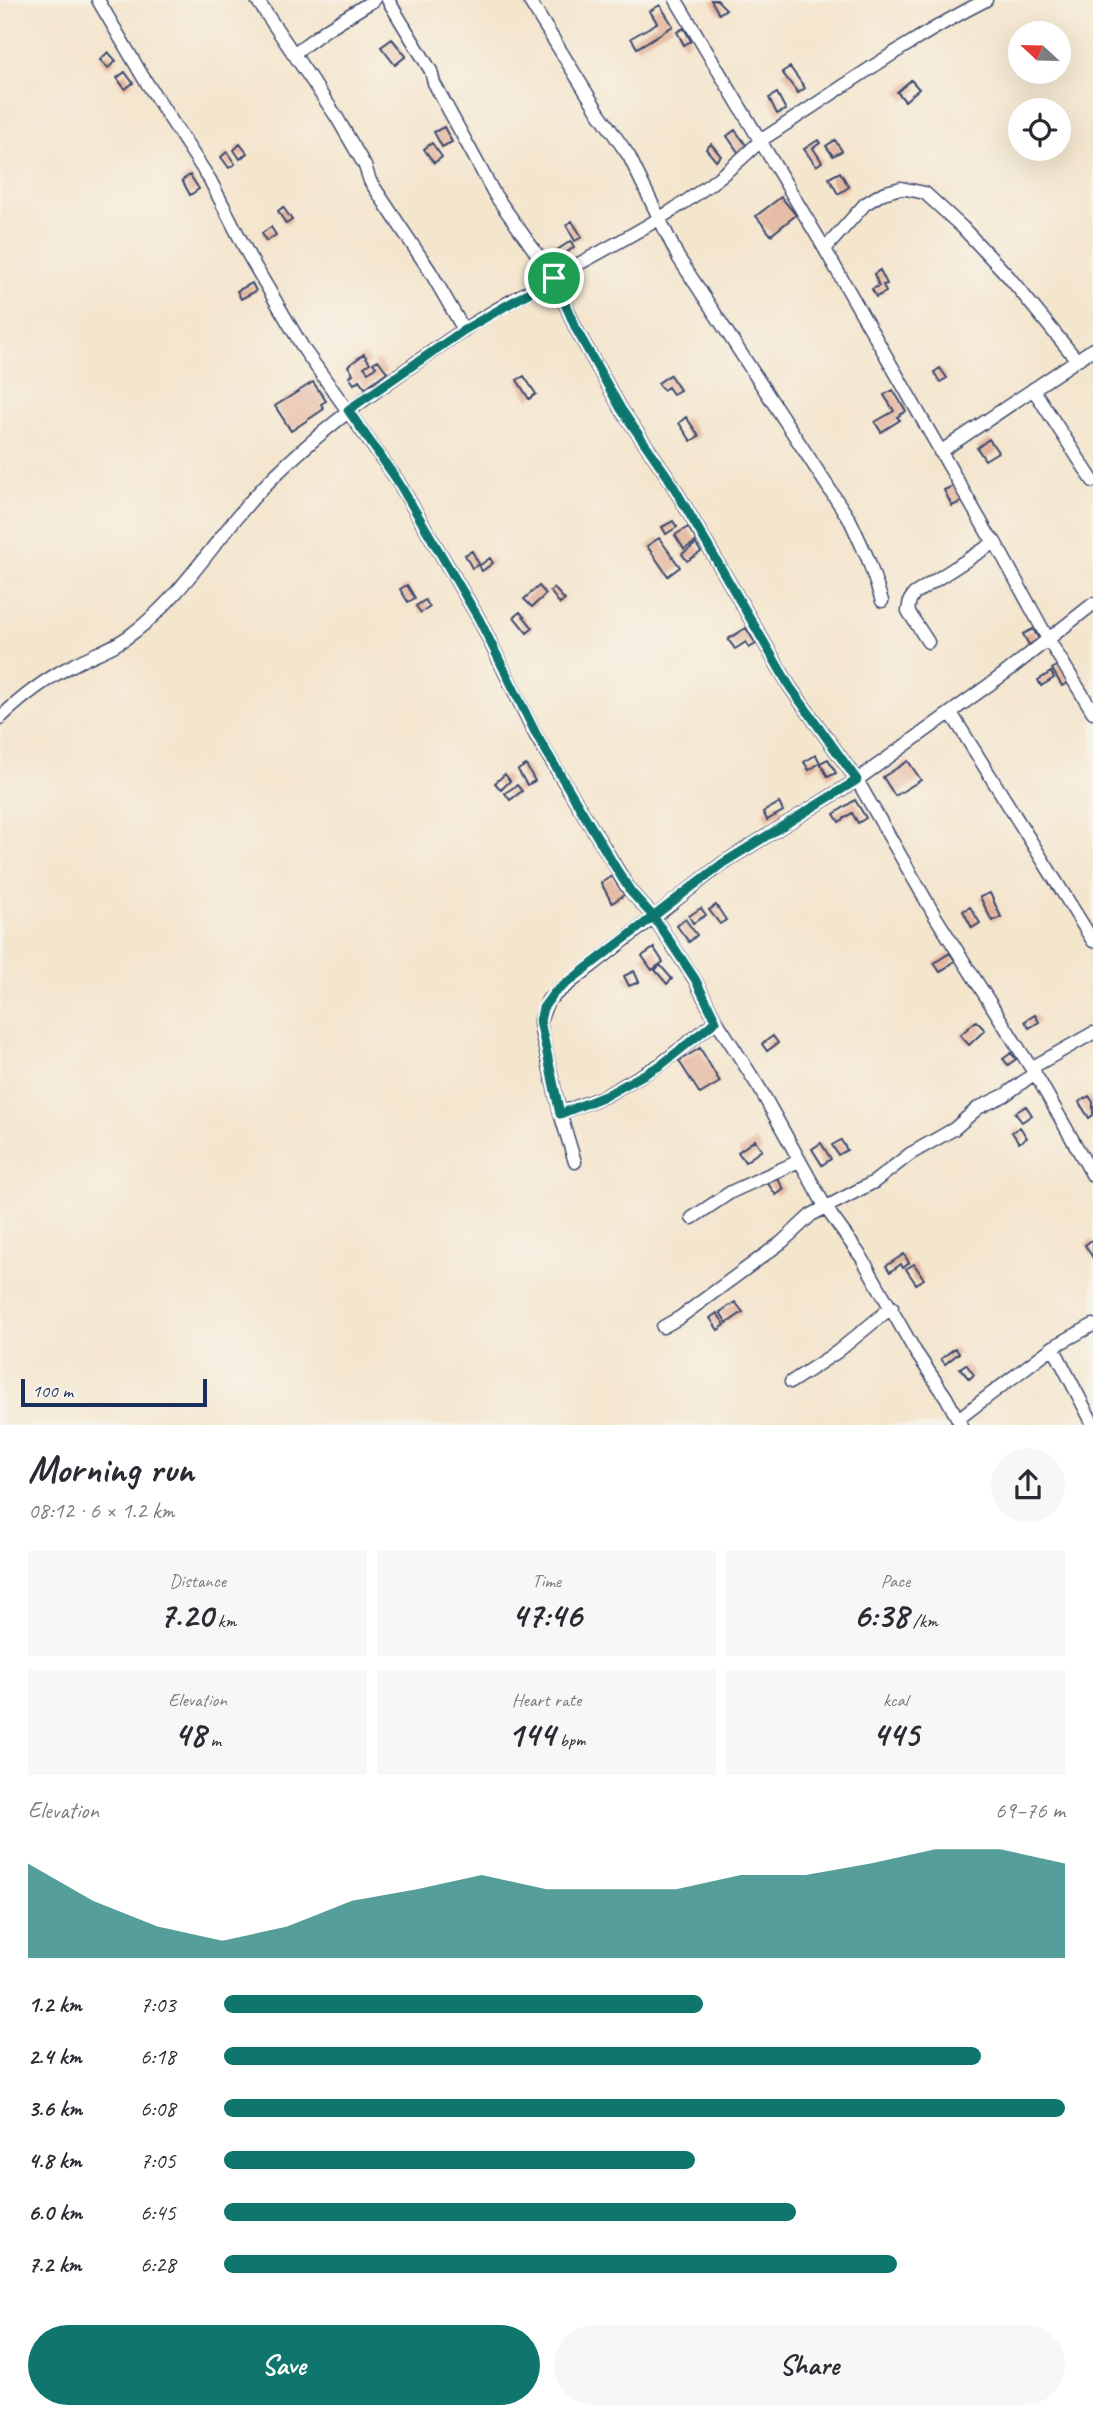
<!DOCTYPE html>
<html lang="en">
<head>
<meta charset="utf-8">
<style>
	:root { --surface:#fff; --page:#f7f7f7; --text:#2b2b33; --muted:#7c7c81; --accent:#0f766e }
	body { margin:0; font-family:Caveat,sans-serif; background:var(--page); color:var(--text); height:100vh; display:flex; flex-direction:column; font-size:26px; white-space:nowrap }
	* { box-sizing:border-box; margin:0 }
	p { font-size:23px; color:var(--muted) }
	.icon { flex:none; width:38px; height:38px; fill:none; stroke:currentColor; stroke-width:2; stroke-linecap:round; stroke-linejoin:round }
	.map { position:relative; height:1425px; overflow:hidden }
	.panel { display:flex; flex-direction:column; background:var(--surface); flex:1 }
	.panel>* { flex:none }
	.needle { width:46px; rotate:292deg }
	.buttons { position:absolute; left:1008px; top:21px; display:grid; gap:14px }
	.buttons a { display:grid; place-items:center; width:63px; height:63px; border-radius:50%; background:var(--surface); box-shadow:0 7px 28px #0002; font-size:35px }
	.scale { position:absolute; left:21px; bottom:18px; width:186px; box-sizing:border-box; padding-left:7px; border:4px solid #1b2f5e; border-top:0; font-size:19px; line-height:24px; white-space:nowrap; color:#1b2f5e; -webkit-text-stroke:5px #f7f3e8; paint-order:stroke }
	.pin { position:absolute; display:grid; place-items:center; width:60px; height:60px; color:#fff; margin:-30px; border:4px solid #fff; border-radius:50%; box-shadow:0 2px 7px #0007 }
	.round { display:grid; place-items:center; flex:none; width:74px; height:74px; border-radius:37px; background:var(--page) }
	.overview { display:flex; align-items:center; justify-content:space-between; height:119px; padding:0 28px }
	h1 { font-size:38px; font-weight:600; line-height:52px }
	.stats { display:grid; grid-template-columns:repeat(3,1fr); gap:10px; height:119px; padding:7px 28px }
	.stats div { display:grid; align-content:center; border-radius:0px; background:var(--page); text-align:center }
	.stats b { font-size:35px; font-weight:600 }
	.stats small { font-size:19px; font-weight:400 }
	.stats p { font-size:19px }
	.chart { height:196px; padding:14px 28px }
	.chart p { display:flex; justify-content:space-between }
	.chart svg { width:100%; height:126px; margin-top:7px; fill:var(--accent); opacity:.7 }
	.primary-button { display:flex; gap:14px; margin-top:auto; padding:14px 28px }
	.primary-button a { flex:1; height:80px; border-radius:42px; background:var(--accent); color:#fff; font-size:28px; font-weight:600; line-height:80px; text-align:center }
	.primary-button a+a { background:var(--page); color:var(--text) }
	ul { padding:0 28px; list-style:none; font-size:23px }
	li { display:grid; grid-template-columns:112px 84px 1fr; align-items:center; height:52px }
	li i { height:18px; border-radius:9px; background:var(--accent) }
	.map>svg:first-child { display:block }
	.building { fill:#e4b59d }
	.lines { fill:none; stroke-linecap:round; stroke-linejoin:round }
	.street-casing { stroke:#3c4a6f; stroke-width:15 }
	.street { stroke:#fff; stroke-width:12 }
	.route-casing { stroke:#fff; stroke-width:14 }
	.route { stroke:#0f766e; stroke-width:9 }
</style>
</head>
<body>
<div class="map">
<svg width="1093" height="1425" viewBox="0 0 1093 1425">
	<rect width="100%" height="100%" fill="#f7f3e8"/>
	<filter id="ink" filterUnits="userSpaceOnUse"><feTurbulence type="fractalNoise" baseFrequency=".0143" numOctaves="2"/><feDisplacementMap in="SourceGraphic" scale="14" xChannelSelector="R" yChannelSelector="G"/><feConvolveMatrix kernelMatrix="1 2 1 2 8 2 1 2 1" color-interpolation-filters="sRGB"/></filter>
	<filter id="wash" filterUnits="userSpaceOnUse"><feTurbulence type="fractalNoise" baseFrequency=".00686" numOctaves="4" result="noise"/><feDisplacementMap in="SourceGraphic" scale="28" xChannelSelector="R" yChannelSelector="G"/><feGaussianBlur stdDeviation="1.57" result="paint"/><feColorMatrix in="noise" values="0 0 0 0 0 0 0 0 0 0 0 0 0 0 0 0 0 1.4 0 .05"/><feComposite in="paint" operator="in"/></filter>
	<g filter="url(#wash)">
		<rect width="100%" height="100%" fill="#f4e5cd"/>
		<g id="blocks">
			<path class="building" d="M711,0H717L726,9L719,14Z
				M660,5L673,26L637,48L631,38L657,23L650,11Z
				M684,28L691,41L684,45L677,32Z
				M392,39L406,56L395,65L381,47Z
				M108,52L116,61L108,68L100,60Z
				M790,67L805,88L798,93L782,72Z
				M125,72L133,83L125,89L117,78Z
				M911,80L919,89L905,101L897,92Z
				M777,93L786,110L777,114L769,98Z
				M444,127L452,142L442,147L434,132Z
				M735,130L749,149L740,155L727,136Z
				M818,140L820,143L813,148L822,162L816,166L804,149Z
				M835,140L842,151L833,156L826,146Z
				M432,143L442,157L434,163L424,149Z
				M240,144L247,153L240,159L234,150Z
				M711,144L721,156L716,161L706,149Z
				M227,152L235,164L229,168L221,157Z
				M840,172L849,187L838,194L829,178Z
				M190,175L199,189L190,195L182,180Z
				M781,197L796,215L771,235L756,216Z
				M283,207L292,220L286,224L278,211Z
				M572,221L582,237L575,241L566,225Z
				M271,227L276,235L266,241L262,233Z
				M571,241L574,247L561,257L557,250Z
				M880,270L887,284L883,285L886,292L876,297L872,289L879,286L874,274Z
				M252,283L256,291L241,299L237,291Z
				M364,354L370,363L364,367L368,372L376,367L373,363L378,360L387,372L365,388L359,380L354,384L349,377L353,374L348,366Z
				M940,368L947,378L940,382L934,372Z
				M670,375L680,390L673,394L668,387L663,390L658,383Z
				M524,376L536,394L529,399L517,380Z
				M313,382L326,401L321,404L324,409L291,431L275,406Z
				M893,390L906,411L897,417L900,420L881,432L875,422L894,411L884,395Z
				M686,417L699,436L691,441L679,423Z
				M989,439L998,452L985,460L977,448Z
				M955,485L963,501L952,506L944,490Z
				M673,521L677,527L666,534L662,527Z
				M688,527L697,541L684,549L675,535Z
				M659,538L680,567L668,576L647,546Z
				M696,544L701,552L687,561L682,554Z
				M472,551L479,564L472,568L465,555Z
				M490,558L493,563L482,571L479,566Z
				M407,585L415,598L408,602L400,589Z
				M539,586L546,594L532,607L524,599Z
				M554,588L565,600L560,604L550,591Z
				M425,600L430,607L421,613L416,606Z
				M520,612L533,628L527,633L514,617Z
				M746,628L756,644L749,648L746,642L735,649L728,639Z
				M1033,629L1039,639L1029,645L1023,634Z
				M1060,664L1070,682L1062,686L1052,669Z
				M1051,672L1054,678L1041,686L1038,680Z
				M816,755L820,763L809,770L804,762Z
				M828,759L836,773L828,777L820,763Z
				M908,761L921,780L895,796L883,777Z
				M526,765L535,781L527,785L518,770Z
				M505,774L510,781L501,790L495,783Z
				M517,785L522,791L510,800L505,793Z
				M855,800L866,818L858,823L852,813L839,822L834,814Z
				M779,803L783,811L767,820L763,812Z
				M612,876L624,895L612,903L601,883Z
				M990,893L1001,917L992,921L980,897Z
				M716,905L726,920L720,924L709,910Z
				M970,907L980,923L972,928L963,911Z
				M701,908L706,915L693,923L689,916Z
				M685,919L697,935L689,942L677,926Z
				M654,948L663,962L652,970L642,956Z
				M950,953L955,961L940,972L934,963Z
				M660,965L672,979L667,984L655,970Z
				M634,971L639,982L629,986L624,976Z
				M1035,1015L1039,1022L1029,1028L1025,1021Z
				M976,1021L985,1030L969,1045L960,1035Z
				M773,1036L778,1043L767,1051L762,1044Z
				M700,1048L720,1082L700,1094L679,1061Z
				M1011,1053L1016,1059L1008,1065L1003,1059Z
				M1089,1096L1093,1102V1115L1089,1118L1079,1102Z
				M1026,1106L1032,1115L1022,1122L1015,1113Z
				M1020,1127L1027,1138L1019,1143L1012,1132Z
				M755,1140L762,1150L745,1162L738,1152Z
				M841,1140L847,1150L838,1155L832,1145Z
				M821,1143L831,1159L822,1165L812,1149Z
				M776,1177L784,1189L776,1195L767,1182Z
				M1093,1239V1258L1085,1245Z
				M904,1254L909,1263L903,1268L901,1264L890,1272L886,1266Z
				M914,1264L924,1279L916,1284L906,1269Z
				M735,1302L743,1312L727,1323L720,1312Z
				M717,1313L725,1325L718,1330L710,1318Z
				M955,1348L959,1353L945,1364L941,1359Z
				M966,1364L974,1375L969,1379L960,1368Z"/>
		</g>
	</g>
	<g filter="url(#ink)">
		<use href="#blocks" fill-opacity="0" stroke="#3c4a6f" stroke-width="2"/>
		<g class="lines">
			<g class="street-casing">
				<path id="street" d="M98,0L143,77L210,180L249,256L305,351L397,480L479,619L535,734L631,892L653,916L695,980L714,1017L760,1089L826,1208L862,1258L915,1351L946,1397L961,1425
					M257,0L336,116L365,166L370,181L430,271L464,330
					M388,0L431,71L434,83L495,195L554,278L576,329L621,409L668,477L790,687L857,780L935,916L1040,1082L1093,1176
					M529,0L599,113L629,156L678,257L851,522L868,559L882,601
					M676,0L819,239L988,534L995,542L1048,639L1093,712
					M293,54L327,29L374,0
					M825,249L865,204L883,193L901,188L925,193L962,227L1009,277L1076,359
					M1033,389L1093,481
					M940,452L1093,349
					M928,642L908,611L910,600L914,594L995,542
					M951,713L1093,941
					M0,718C21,698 47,678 73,665C93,654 115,648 133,633C182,596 215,540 256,495C316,430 389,381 462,331C560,266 676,226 760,141C835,93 907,40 986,0
					M1031,1068L1093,1033
					M560,1113L605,1096L661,1064L716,1021
					M575,1162L560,1113L542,1035L540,1021L548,1000L723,863L857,780L1004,674L1093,604
					M692,1218L731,1192L799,1161
					M663,1327L679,1318L782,1242L811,1215L874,1182L910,1154L954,1129L978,1108L1005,1095L1035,1073
					M1053,1347L1093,1424
					M791,1382L837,1352L892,1307
					M958,1419L1053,1347L1093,1325"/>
			</g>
			<use href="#street" class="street"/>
		</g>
	</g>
	<g class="lines" filter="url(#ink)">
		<g class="route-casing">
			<path id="route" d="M554,278L464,330L348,410L397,480L479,619L536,734L617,870L631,892L653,916L695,979L716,1021L661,1065L605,1096L560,1114L540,1021L543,1008L554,993L723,863L857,780L790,687L668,477L621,409L576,329L554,278"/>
		</g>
		<use href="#route" class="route"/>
	</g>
</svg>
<div class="buttons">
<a><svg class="needle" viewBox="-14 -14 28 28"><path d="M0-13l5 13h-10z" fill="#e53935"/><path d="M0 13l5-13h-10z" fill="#7c7c81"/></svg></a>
<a><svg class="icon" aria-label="locate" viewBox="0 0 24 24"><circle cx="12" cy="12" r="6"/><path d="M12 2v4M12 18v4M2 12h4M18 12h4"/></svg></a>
</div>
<div class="scale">100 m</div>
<div class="pin" style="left:554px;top:278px;background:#1e9e55"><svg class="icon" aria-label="arrive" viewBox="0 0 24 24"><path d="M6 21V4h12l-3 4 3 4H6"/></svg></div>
</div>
<section class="panel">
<div class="overview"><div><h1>Morning run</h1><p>08:12 · 6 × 1.2 km</p></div><a class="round"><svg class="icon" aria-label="share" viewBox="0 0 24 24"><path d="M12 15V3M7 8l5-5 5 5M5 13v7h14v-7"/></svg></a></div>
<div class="stats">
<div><p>Distance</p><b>7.20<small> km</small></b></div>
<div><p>Time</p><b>47:46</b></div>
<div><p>Pace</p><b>6:38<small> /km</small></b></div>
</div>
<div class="stats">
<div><p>Elevation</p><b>48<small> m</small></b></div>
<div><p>Heart rate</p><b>144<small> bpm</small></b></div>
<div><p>kcal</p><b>445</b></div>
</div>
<div class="chart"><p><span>Elevation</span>69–76 m</p>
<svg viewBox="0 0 160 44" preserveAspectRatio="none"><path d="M0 44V11L10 24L20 33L30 38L40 33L50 24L60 20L70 15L80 20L90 20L100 20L110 15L120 15L130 11L140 6L150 6L160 11V44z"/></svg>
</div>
<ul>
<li><b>1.2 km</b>7:03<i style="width:57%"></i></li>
<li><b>2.4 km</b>6:18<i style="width:90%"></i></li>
<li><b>3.6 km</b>6:08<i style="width:100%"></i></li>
<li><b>4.8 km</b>7:05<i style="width:56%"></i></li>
<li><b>6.0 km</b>6:45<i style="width:68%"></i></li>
<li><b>7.2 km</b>6:28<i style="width:80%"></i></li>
</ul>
<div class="primary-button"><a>Save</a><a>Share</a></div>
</section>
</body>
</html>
